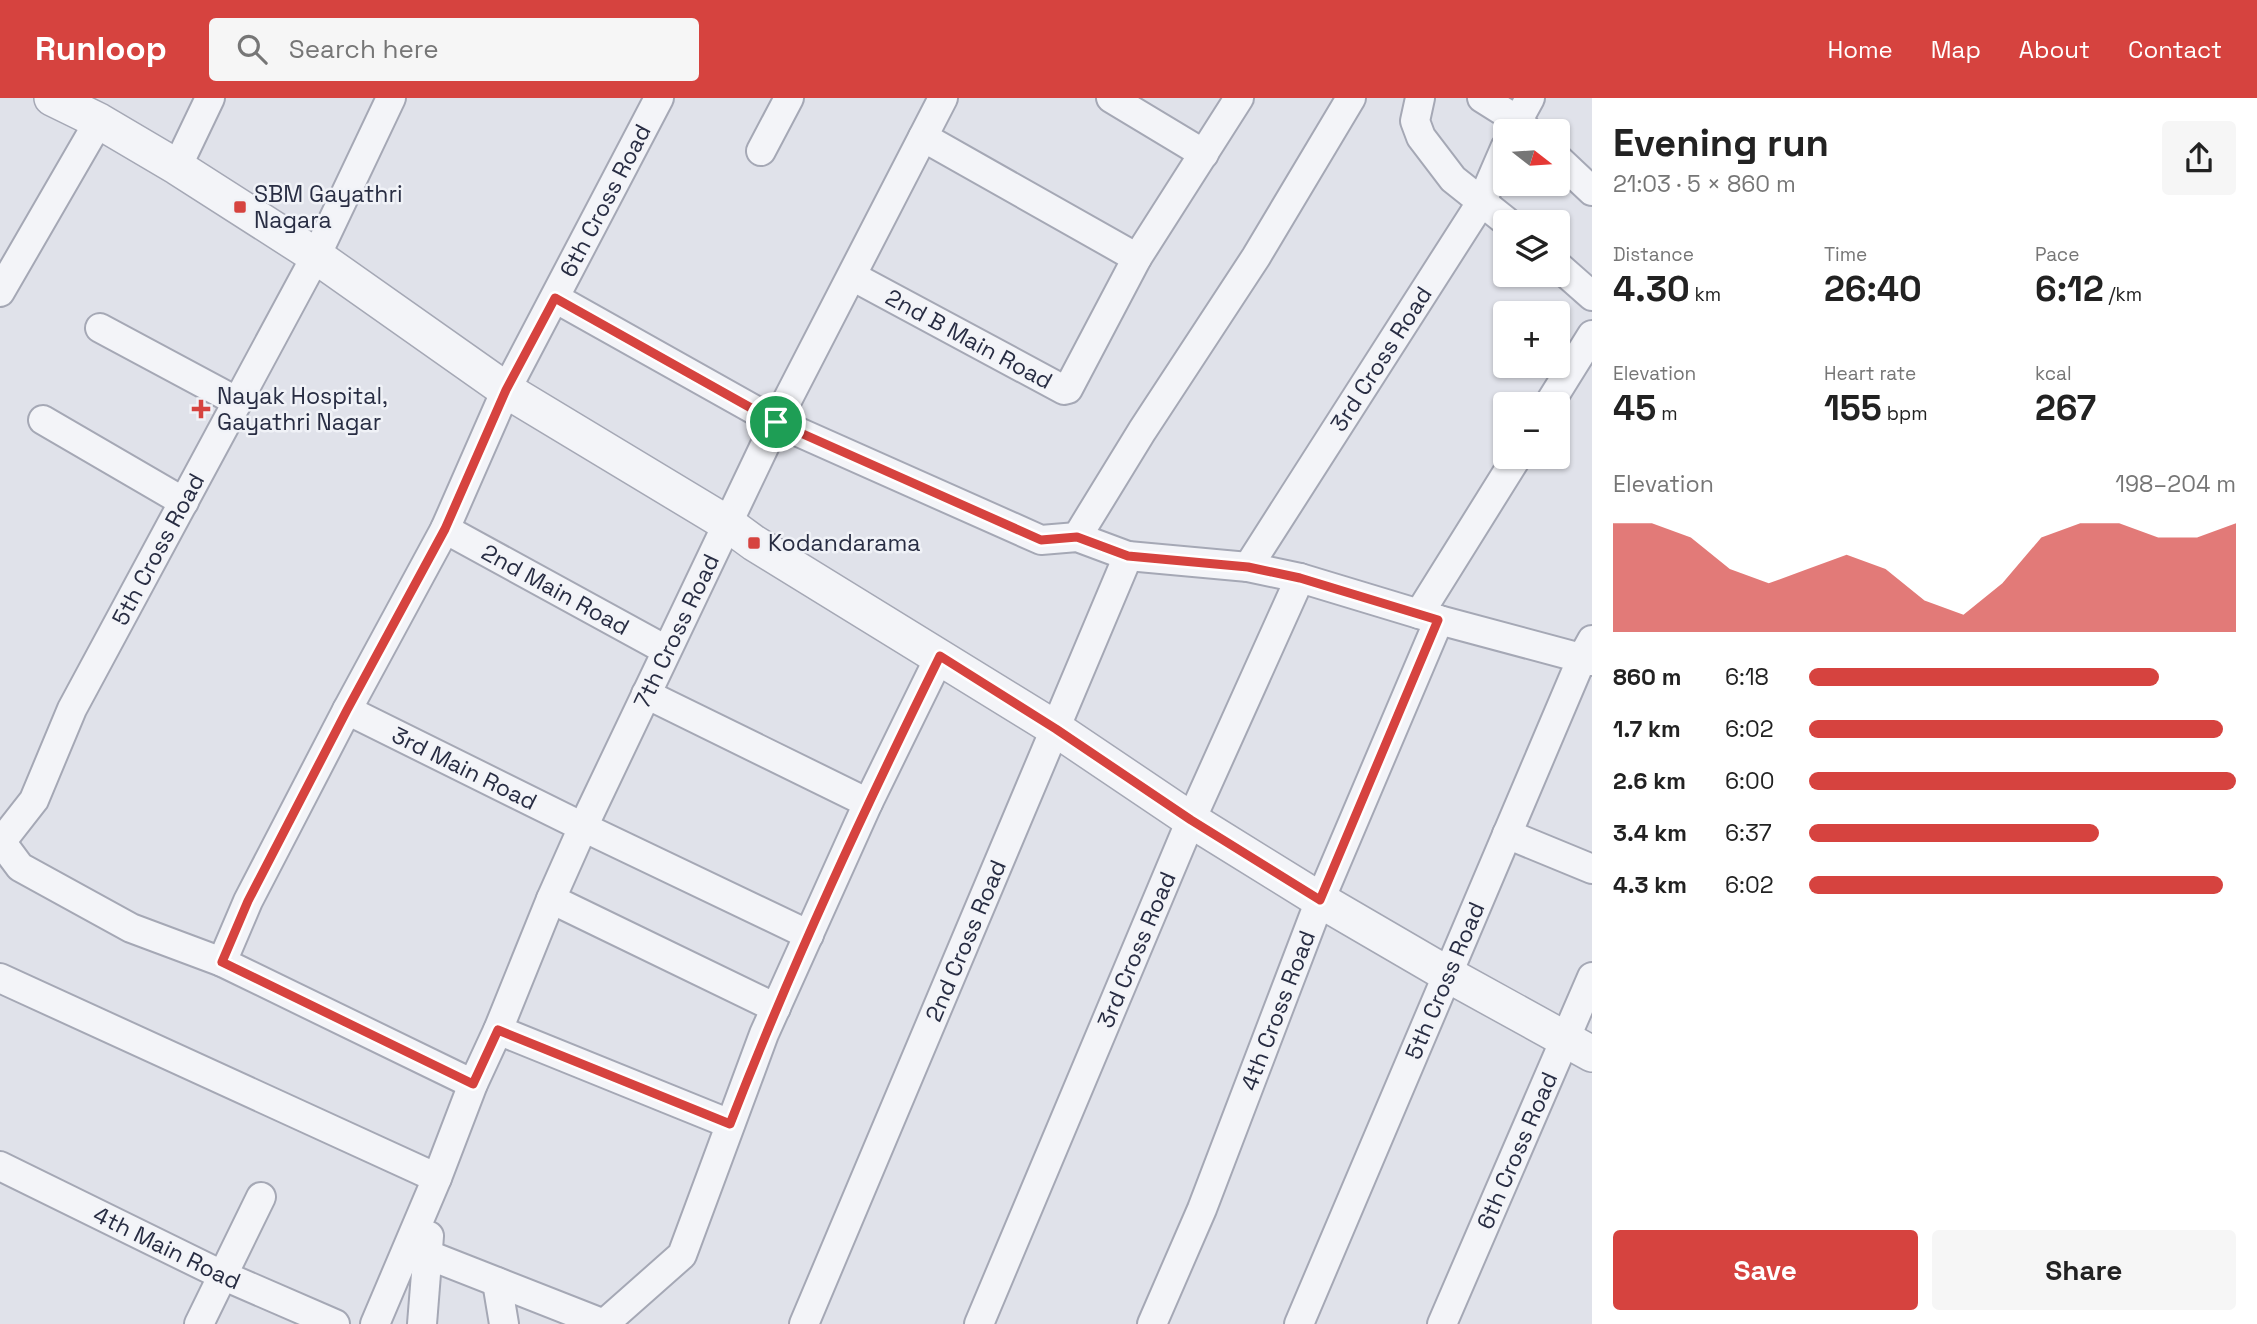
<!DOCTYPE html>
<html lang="en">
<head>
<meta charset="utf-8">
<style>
	:root { --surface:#fff; --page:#f6f6f6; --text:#222; --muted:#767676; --accent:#d6433f }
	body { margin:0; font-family:"Space Grotesk",sans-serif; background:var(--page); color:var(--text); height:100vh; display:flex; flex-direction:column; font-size:26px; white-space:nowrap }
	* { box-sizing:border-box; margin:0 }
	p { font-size:23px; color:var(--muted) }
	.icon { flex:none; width:38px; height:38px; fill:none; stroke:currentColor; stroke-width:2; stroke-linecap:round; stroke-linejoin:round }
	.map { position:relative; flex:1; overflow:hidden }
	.panel { display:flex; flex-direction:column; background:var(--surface); width:665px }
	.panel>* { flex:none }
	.needle { width:46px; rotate:107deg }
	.controls { position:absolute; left:1493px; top:21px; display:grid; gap:14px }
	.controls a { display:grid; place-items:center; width:77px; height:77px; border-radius:7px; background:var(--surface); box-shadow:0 2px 5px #0004; font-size:35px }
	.pin { position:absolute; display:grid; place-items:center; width:60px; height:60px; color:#fff; margin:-30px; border:4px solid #fff; border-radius:50%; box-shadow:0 2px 7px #0007 }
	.round { display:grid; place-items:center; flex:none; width:74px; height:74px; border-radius:7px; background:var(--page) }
	.headline { display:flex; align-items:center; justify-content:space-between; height:119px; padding:0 21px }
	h1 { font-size:38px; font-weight:700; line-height:52px }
	.stats { display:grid; grid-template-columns:repeat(3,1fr); gap:10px; height:119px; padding:7px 21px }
	.stats div { display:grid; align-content:center }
	.stats b { font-size:35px; font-weight:700 }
	.stats small { font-size:19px; font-weight:400 }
	.stats p { font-size:19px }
	.chart { height:196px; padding:14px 21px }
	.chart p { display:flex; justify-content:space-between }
	.chart svg { width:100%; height:126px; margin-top:7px; fill:var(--accent); opacity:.7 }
	.cta { display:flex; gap:14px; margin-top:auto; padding:14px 21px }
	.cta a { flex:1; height:80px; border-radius:7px; background:var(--accent); color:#fff; font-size:28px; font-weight:700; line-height:80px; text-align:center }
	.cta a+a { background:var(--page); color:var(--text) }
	ul { padding:0 21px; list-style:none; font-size:23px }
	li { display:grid; grid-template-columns:112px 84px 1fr; align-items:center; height:52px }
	li i { height:18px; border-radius:9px; background:var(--accent) }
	header { display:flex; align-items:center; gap:42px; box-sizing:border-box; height:98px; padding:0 35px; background:var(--accent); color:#fff }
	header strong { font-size:33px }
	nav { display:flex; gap:38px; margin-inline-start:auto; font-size:24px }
	.search { width:490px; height:63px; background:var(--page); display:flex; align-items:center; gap:18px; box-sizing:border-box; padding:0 24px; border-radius:7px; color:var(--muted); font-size:26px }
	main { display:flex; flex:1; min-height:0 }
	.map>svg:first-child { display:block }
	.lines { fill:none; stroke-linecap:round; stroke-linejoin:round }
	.minor-casing { stroke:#a5a8b5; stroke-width:32 }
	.tertiary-casing { stroke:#a5a8b5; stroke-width:38 }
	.minor { stroke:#f3f4f8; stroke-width:28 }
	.tertiary { stroke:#f3f4f8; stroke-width:35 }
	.route-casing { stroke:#fff; stroke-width:14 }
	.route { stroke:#d6433f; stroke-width:9 }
	.poi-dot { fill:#d6433f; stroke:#f0f2f7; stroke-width:2.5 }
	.labels { text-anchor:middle; stroke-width:5; stroke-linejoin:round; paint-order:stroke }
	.poi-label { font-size:23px; fill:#282d43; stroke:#f0f2f7; text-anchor:start }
	.street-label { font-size:23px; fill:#282d43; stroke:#f0f2f7 }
</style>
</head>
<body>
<header>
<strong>Runloop</strong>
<div class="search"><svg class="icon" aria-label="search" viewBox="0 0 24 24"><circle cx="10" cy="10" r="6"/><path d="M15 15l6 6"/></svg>Search here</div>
<nav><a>Home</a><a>Map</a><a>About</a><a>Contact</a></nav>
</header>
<main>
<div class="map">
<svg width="1592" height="1226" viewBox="0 0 1592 1226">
	<rect width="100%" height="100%" fill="#e0e2ea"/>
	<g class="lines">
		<g class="minor-casing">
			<g id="minor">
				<path d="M1111,0L1204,56"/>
				<path d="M1420,0L1415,23L1421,39L1453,81L1507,124"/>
				<path d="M1482,0L1517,22L1528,33"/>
				<path d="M1512,33L1530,0"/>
				<path d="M923,39L1137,160L1239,0"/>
				<path d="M761,53L789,0"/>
				<path d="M1558,61L1592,93"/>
				<path d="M177,69L210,0"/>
				<path d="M1558,168L1592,198"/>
				<path id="s1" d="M852,178L1064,292L1068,291L1137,160"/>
				<path d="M0,194L99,23"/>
				<path d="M555,200L776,324L1041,442L1077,439L1128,458L1248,469L1300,480L1439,522L1592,563"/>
				<path d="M100,230L238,304"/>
				<path d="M1549,306L1592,237"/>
				<path d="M43,322L184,404"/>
				<path id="s2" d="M445,431L666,552"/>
				<path d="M1077,439L1142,333L1256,159L1351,0"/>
				<path id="s3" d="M1248,469L1482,103L1505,50"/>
				<path d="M1419,516L1517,359"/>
				<path d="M646,596L868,705"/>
				<path id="s4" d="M347,612L583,729L809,837"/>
				<path d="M1507,736L1592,771"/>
				<path d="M0,742L20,769L131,830L222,864"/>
				<path id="s5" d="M2,743L34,702L72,611L316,158L391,0"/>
				<path d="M551,801L776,910"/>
				<path d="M0,880L437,1080"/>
				<path d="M498,932L730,1026"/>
				<path id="s6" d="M473,986L222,864L248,803L347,612L445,431L506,292L659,0"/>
				<path id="s7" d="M0,1068L222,1177L335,1226"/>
				<path d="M426,1156L604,1226"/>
				<path d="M497,1184L504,1226"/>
				<path d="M199,1226L261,1099"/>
				<path id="s8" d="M375,1226L437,1080L473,986L498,932L551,801L583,729L776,324L943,0"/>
				<path d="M422,1226L429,1138"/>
				<path d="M604,1226L682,1157L764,936L868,705L940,558"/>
				<path id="s9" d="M804,1226L1128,458"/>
				<path id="s10" d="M979,1226L1191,722L1300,480"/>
				<path id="s11" d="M1152,1226L1202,1111L1320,802L1439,522"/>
				<path id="s12" d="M1299,1226L1582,560L1592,542"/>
				<path id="s13" d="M1442,1226L1592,879"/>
			</g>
		</g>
		<g class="tertiary-casing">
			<path id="tertiary" d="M52,0L99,23L177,69L316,158L506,292L728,426L754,445L1056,631L1191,722L1320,802L1447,876L1592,956"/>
		</g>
		<use href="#minor" class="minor"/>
		<use href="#tertiary" class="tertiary"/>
	</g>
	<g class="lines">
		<g class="route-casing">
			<path id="route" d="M555,200L776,324L1041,442L1077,439L1128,458L1248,469L1300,480L1438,522L1320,802L1191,722L1056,631L940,558C864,712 792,866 730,1026L498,932L473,986L222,864L248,803L347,612L445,431L506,292Z"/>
		</g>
		<use href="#route" class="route"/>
	</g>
	<g class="poi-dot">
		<rect x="233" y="102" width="14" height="14" rx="3.5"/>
		<path d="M197.5 300.5h7v7h7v7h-7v7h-7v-7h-7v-7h7z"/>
		<rect x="747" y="438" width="14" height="14" rx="3.5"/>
	</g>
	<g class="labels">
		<g class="poi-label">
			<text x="254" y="104">SBM Gayathri<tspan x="254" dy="26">Nagara</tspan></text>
			<text x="217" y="306">Nayak Hospital,<tspan x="217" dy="26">Gayathri Nagar</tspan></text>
			<text x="768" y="453">Kodandarama</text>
		</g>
		<g class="street-label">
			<text dy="8" stroke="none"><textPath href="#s6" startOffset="1132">6th Cross Road</textPath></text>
			<text dy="8" stroke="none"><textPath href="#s1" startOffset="133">2nd B Main Road</textPath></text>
			<text dy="8" stroke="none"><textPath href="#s3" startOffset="247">3rd Cross Road</textPath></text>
			<text dy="8" stroke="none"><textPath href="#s5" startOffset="332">5th Cross Road</textPath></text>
			<text dy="8" stroke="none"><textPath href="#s2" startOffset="126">2nd Main Road</textPath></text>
			<text dy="8" stroke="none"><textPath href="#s8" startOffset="756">7th Cross Road</textPath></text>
			<text dy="8" stroke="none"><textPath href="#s4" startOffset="131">3rd Main Road</textPath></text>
			<text dy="8" stroke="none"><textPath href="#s9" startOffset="416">2nd Cross Road</textPath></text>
			<text dy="8" stroke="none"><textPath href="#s10" startOffset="406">3rd Cross Road</textPath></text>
			<text dy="8" stroke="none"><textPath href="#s12" startOffset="373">5th Cross Road</textPath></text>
			<text dy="8" stroke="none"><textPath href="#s11" startOffset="338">4th Cross Road</textPath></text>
			<text dy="8" stroke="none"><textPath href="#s13" startOffset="189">6th Cross Road</textPath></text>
			<text dy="8" stroke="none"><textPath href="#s7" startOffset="186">4th Main Road</textPath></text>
		</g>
	</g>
</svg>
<div class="controls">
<a><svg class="needle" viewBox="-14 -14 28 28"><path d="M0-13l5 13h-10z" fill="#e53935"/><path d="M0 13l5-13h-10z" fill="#767676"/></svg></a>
<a><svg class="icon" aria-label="layers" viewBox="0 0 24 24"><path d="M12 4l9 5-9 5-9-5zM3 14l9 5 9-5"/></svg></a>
<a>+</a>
<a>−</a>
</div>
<div class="pin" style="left:776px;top:324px;background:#1e9e55"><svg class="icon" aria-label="arrive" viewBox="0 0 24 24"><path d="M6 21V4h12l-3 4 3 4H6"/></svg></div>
</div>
<section class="panel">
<div class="headline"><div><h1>Evening run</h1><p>21:03 · 5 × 860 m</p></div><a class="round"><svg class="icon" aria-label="share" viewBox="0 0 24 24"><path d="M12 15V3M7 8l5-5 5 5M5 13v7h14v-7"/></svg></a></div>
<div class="stats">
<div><p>Distance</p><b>4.30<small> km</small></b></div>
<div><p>Time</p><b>26:40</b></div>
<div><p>Pace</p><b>6:12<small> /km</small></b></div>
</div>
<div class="stats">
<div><p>Elevation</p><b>45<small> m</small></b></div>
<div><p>Heart rate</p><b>155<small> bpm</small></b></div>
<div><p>kcal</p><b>267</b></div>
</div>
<div class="chart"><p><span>Elevation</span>198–204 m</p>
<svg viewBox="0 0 160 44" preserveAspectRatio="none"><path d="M0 44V6L10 6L20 11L30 22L40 27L50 22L60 17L70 22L80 33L90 38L100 27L110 11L120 6L130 6L140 11L150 11L160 6V44z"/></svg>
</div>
<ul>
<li><b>860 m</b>6:18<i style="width:82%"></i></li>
<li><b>1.7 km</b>6:02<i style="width:97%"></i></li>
<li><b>2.6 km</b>6:00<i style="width:100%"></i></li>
<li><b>3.4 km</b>6:37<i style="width:68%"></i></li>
<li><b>4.3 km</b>6:02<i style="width:97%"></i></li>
</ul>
<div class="cta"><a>Save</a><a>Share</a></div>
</section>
</main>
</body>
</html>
